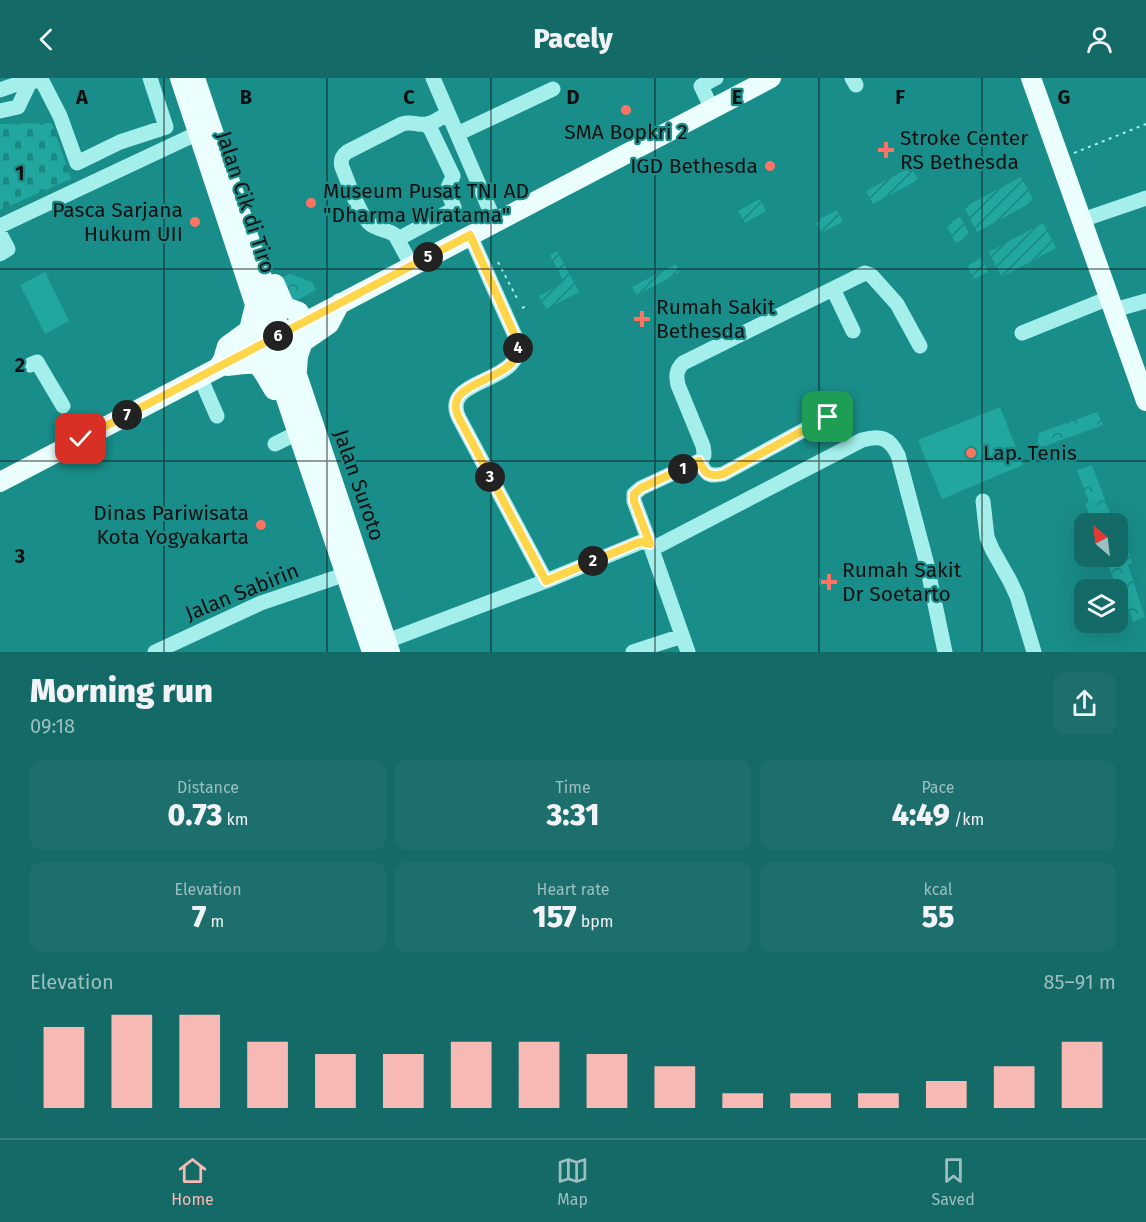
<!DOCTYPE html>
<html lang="en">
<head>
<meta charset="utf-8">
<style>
	:root { --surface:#136a67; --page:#1c6f6d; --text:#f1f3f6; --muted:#9dbfc0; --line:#327d7b; --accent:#f7b9b3 }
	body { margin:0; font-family:"Fira Sans",sans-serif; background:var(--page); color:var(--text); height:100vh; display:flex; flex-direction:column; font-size:22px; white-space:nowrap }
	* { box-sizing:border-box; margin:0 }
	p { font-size:20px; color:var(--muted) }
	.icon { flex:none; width:33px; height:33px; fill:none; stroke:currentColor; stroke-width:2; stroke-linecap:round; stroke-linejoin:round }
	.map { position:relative; height:574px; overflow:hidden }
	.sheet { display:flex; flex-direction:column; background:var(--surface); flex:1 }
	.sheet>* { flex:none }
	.needle { width:39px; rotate:332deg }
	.buttons { position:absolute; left:1074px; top:435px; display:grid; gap:12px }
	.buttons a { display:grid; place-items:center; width:54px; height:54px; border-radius:12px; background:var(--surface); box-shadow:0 6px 24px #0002; font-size:30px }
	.pin { position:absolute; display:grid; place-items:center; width:51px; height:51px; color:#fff; margin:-26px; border-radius:12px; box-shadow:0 3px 9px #0006 }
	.km { position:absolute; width:30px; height:30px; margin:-15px; border-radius:50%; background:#222; color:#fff; font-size:16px; line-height:30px; text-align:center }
	.round { display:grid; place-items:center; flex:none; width:63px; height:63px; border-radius:12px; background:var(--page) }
	.overview { display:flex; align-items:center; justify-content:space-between; height:102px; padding:0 30px }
	h1 { font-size:33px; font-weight:800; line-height:45px }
	.stats { display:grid; grid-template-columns:repeat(3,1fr); gap:9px; height:102px; padding:6px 30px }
	.stats div { display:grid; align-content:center; border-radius:12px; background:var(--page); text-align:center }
	.stats b { font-size:30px; font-weight:800 }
	.stats small { font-size:16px; font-weight:400 }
	.stats p { font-size:16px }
	.chart { height:168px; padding:12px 30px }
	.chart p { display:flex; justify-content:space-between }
	.chart svg { width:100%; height:108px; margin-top:6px; stroke:var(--accent); stroke-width:6 }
	header { display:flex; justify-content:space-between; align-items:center; height:78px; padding:0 30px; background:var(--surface); font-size:27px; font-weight:800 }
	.tabs { display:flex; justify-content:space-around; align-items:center; height:84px; border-top:2px solid var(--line); background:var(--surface); font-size:16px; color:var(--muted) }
	.tabs a { display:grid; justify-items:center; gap:3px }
	.tabs .current { color:var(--accent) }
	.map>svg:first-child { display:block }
	.grass { fill:#21a7a0 }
	.cemetery { fill:url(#cemetery-stones) }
	.park { fill:url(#park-crowns) }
	.garden { fill:url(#garden-furrows) }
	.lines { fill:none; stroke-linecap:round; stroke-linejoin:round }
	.path { stroke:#a4eeeb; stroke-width:2; stroke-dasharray:3 4.5; stroke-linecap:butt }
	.minor { stroke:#a4eeeb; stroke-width:15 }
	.major { stroke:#ecffff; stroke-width:20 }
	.route-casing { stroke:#fff; stroke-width:12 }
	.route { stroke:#ffd54a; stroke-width:8 }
	.grid { fill:none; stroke:#111; stroke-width:1.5; stroke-opacity:0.55 }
	.poi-dot { fill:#ff7362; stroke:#198d89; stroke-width:2 }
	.labels { text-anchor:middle; stroke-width:4.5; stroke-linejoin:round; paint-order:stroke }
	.poi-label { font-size:21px; fill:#111; stroke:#198d89; text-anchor:start }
	.street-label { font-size:21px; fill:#111; stroke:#198d89 }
	.grid-label { font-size:20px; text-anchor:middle; font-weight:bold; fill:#111; stroke:#198d89; stroke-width:4.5; stroke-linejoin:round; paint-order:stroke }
</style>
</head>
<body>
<header><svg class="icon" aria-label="back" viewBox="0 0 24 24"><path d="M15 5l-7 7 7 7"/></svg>Pacely<svg class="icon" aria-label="person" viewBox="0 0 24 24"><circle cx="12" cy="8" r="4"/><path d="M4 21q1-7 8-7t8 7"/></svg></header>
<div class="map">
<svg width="1146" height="574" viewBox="0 0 1146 574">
	<defs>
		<pattern id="cemetery-stones" width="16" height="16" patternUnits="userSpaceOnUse" patternTransform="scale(1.5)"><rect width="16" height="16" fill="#21a7a0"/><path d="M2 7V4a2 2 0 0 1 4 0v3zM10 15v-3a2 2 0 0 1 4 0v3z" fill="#1b8781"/></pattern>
		<pattern id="park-crowns" width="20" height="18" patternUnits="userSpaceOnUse" patternTransform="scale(1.5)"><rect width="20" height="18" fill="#21a7a0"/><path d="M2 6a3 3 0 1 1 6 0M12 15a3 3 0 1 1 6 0" fill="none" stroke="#1b8781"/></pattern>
		<pattern id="garden-furrows" width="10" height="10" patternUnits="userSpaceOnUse" patternTransform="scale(1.5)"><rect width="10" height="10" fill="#21a7a0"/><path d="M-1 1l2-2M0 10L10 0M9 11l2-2" fill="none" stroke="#1b8781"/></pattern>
	</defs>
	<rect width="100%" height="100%" fill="#198d89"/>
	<path class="grass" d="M45,194L69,243L45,256L20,207Z
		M1000,329L1023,387L942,421L918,362Z"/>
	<path class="cemetery" d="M52,45L71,101L0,132V46Z"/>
	<path class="park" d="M290,196L312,204L316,212L295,223L290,222L280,201Z
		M1097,334L1103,347L1037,371L1039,355Z
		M1092,387L1111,438H1115L1117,445H1093L1085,426L1089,424L1077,392Z
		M1129,475L1132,485L1128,487L1145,539L1133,544L1122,511H1117L1107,483Z"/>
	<path class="garden" d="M911,89L918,102L873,126L866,113Z
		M1021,99L1034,123L977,154L964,129Z
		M760,121L766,133L745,145L738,133Z
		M837,132L843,144L821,155L815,143Z
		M960,139L970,157L956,165L946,147Z
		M1043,145L1056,170L1002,199L989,174Z
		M557,173L579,214L546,231L539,218L564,204L550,177Z
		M981,180L988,194L974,201L967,188Z
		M676,186L680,194L637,217L632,209Z"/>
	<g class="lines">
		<path class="path" d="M1074,75L1146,46
			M498,184L519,224
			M522,230L527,228"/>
		<path class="minor" d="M433,0L495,144
			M852,0L856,7
			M41,1L60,38L77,85L120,64L166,49L150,0
			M0,12L20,5L35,3
			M712,31L701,8L716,0
			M0,33L18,29L30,4
			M457,56L553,11
			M1082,142L1146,120
			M0,148L198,55
			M0,156L8,171L0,176
			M470,157L516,260C531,308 438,297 459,340L546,503
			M398,161L452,132L454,129L447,112L453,98L431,52L426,46
			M412,188L395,157C387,151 376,152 369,145C358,134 348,104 342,89C340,82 342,78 347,74L402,46C409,44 412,45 418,46C430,48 439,41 448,35
			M833,211L853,253
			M1114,232L1146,223
			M1022,255L1109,220
			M30,287L37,284L63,328
			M200,299L217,338
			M275,366L289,359
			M699,383C706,396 708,399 723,396L828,339
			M983,423L987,459L992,471L1010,503L1017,518L1034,574
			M650,466L634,423V416L641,410L699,383C706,379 704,375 703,368L678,307C676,298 676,292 683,285L865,195L871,197L897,226L920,268
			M652,471L862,362C880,357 889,359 898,377L926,483L945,574
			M387,563L546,503L641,464L650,466L688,574
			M155,574L261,525L355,493
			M633,574L682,558"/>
		<path class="major" d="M180,0L289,329L372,574
			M195,0L275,238L297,297L390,574
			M1031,0L1146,323
			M275,206L285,229L299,234
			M219,288L223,282L227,268L249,252L255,227
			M228,288C264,283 256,284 274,312
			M297,292L298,278L303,264L329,246L340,225
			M0,404L771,0"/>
	</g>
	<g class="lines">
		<g class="route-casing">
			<path id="route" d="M81,361L470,157L516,260C531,307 437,297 459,340L546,503L637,465L641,464L650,466L634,423V416L641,410L699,383C705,396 708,399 723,396L828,339"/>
		</g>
		<use href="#route" class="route"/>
	</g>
	<path class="grid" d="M164,0V574M327,0V574M491,0V574M655,0V574M819,0V574M982,0V574M0,191H1146M0,383H1146"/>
	<g class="poi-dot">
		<circle cx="626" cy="32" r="6"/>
		<path d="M883 63h6v6h6v6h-6v6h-6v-6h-6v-6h6z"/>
		<circle cx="770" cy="88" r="6"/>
		<circle cx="311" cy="125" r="6"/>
		<circle cx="195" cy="144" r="6"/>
		<path d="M639 232h6v6h6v6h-6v6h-6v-6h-6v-6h6z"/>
		<circle cx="971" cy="375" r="6"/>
		<circle cx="261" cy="447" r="6"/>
		<path d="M826 495h6v6h6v6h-6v6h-6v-6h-6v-6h6z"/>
	</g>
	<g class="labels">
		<g class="poi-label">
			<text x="626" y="61" text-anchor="middle">SMA Bopkri 2</text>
			<text x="900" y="67">Stroke Center<tspan x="900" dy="24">RS Bethesda</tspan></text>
			<text x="758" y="95" text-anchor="end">IGD Bethesda</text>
			<text x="323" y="120">Museum Pusat TNI AD<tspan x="323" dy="24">"Dharma Wiratama"</tspan></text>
			<text x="183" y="139" text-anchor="end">Pasca Sarjana<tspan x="183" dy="24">Hukum UII</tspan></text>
			<text x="656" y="236">Rumah Sakit<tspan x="656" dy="24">Bethesda</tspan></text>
			<text x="983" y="382">Lap. Tenis</text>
			<text x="249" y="442" text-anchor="end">Dinas Pariwisata<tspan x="249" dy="24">Kota Yogyakarta</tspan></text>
			<text x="842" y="499">Rumah Sakit<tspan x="842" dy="24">Dr Soetarto</tspan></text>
		</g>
		<g class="street-label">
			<text transform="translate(246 124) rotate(72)" y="7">Jalan Cik di Tiro</text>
			<text transform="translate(359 407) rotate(71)" y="7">Jalan Suroto</text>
			<text transform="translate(242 514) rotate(-22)" y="7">Jalan Sabirin</text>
		</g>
	</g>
	<g class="grid-label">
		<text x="82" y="26">A</text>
		<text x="246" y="26">B</text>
		<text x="409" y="26">C</text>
		<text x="573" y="26">D</text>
		<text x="737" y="26">E</text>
		<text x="900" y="26">F</text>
		<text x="1064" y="26">G</text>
		<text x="20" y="102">1</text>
		<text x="20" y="294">2</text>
		<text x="20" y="485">3</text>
	</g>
</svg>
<div class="buttons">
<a><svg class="needle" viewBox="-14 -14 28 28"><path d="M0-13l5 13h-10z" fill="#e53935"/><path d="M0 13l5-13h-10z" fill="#9dbfc0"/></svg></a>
<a><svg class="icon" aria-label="layers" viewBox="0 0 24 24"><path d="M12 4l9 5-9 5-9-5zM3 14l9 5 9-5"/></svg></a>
</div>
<div class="pin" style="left:828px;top:339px;background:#1e9e55"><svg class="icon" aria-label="arrive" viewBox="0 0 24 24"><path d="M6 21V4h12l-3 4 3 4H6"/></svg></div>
<div class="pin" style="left:81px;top:361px;background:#d93025"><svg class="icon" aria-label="check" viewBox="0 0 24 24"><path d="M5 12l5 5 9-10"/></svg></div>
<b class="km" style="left:683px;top:391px">1</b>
<b class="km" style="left:593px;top:483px">2</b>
<b class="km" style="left:490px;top:399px">3</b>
<b class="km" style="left:518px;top:270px">4</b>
<b class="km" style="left:428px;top:179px">5</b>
<b class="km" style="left:278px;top:258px">6</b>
<b class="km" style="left:127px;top:337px">7</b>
</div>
<section class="sheet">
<div class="overview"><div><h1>Morning run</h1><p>09:18</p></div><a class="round"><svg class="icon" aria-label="share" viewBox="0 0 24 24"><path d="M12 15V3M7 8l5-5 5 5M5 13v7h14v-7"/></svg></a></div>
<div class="stats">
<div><p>Distance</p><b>0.73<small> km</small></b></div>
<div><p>Time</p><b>3:31</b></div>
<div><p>Pace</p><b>4:49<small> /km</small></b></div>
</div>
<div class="stats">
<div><p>Elevation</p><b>7<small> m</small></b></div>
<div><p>Heart rate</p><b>157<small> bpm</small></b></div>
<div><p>kcal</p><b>55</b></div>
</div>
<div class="chart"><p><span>Elevation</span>85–91 m</p>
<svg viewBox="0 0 160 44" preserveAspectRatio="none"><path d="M5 44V11M15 44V6M25 44V6M35 44V17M45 44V22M55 44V22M65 44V17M75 44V17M85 44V22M95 44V27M105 44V38M115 44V38M125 44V38M135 44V33M145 44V27M155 44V17"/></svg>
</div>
</section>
<nav class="tabs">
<a class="current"><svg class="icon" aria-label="home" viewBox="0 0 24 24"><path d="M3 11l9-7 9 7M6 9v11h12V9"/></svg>Home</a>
<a><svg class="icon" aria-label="map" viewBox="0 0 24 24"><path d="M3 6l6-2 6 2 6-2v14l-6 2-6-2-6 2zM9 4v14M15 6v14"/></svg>Map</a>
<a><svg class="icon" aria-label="saved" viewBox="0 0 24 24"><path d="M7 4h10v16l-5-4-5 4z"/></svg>Saved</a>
</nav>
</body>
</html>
